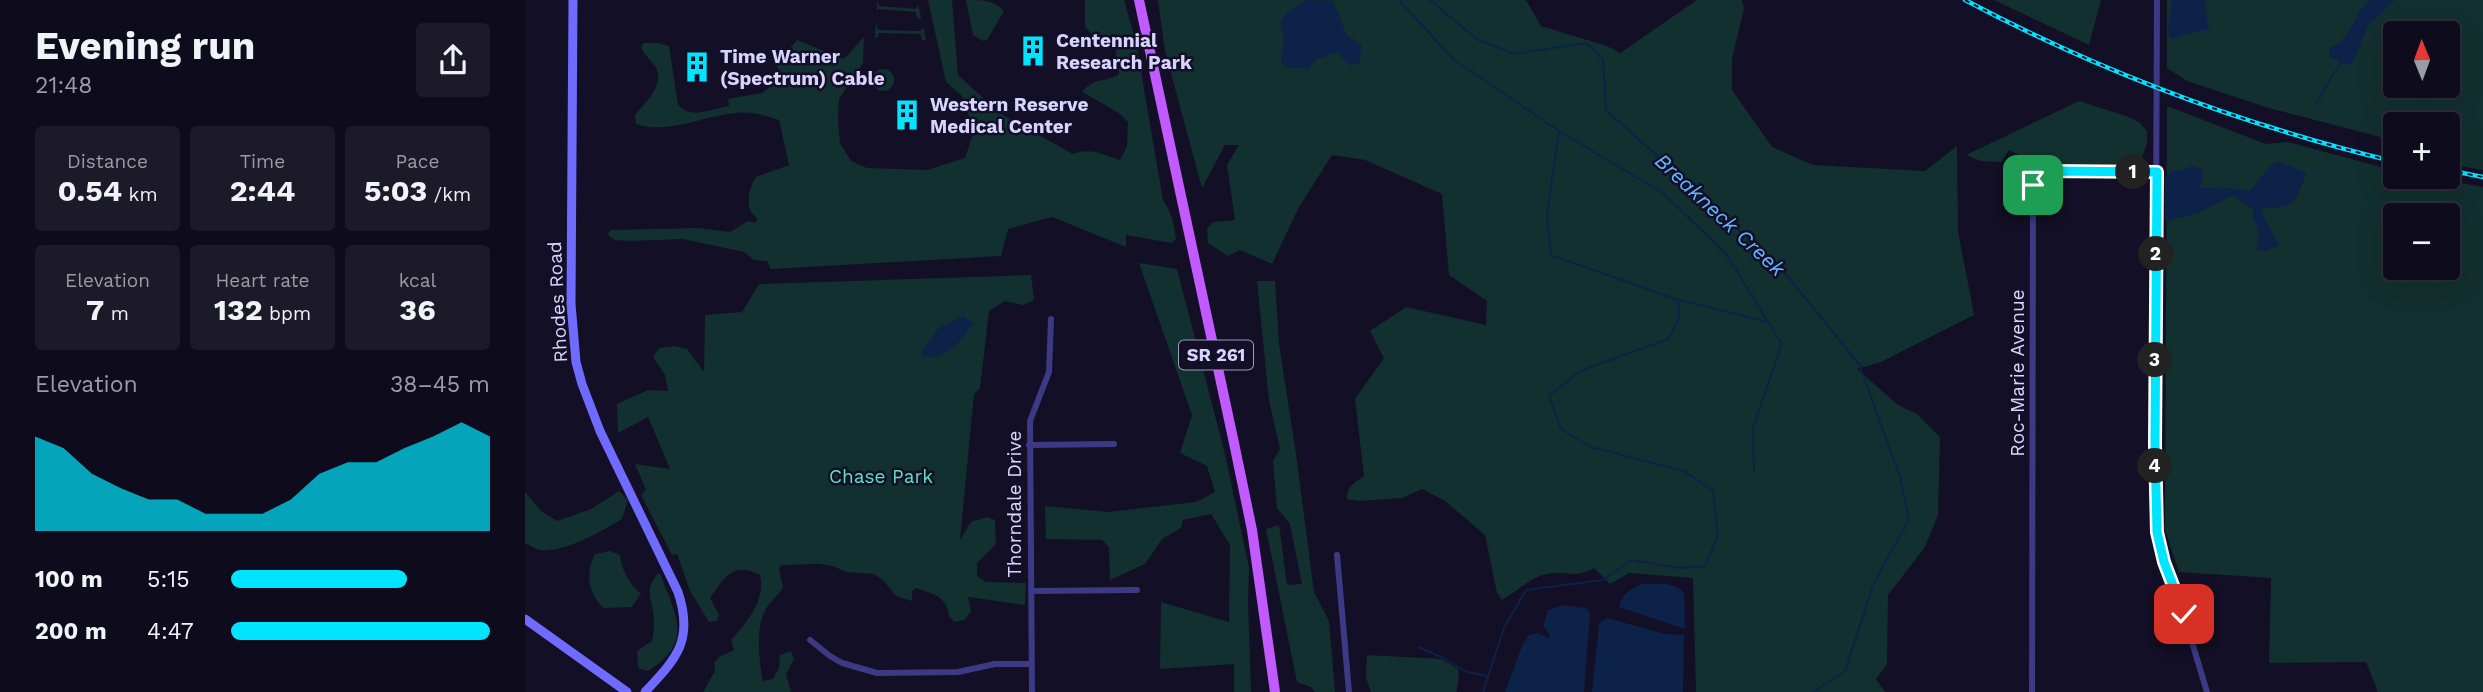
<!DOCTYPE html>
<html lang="en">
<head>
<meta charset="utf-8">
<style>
	:root { --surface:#0e0b1c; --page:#1c1929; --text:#f1f3f6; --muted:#9b9ba3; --line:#2e2b3b; --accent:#00e5ff }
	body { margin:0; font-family:"Work Sans",sans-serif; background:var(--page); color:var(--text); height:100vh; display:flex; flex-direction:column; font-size:26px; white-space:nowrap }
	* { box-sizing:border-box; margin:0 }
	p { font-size:23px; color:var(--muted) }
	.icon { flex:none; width:38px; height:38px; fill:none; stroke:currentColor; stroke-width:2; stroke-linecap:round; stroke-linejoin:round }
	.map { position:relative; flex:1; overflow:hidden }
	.details { display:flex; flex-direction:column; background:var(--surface); width:525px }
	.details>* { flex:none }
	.needle { width:46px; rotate:359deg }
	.controls { position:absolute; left:1858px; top:21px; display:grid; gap:14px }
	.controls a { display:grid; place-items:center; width:77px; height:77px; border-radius:7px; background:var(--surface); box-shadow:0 7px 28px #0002,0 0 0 2px var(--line); font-size:35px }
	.pin { position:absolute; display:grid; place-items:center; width:60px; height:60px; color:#fff; margin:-30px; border-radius:14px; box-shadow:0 4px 10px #0006 }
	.km { position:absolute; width:35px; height:35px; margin:-18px; border-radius:50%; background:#222; color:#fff; font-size:19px; line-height:35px; text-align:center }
	.round { display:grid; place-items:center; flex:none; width:74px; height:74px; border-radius:7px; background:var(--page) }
	.overview { display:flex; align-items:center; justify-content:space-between; height:119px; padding:0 35px }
	h1 { font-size:38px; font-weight:700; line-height:52px }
	.metrics { display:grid; grid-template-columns:repeat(3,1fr); gap:10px; height:119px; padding:7px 35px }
	.metrics div { display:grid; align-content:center; border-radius:7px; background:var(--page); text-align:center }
	.metrics b { font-size:30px; font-weight:700 }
	.metrics small { font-size:19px; font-weight:400 }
	.metrics p { font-size:19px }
	.chart { height:196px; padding:14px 35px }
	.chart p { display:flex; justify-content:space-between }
	.chart svg { width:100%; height:126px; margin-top:7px; fill:var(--accent); opacity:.7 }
	ul { padding:0 35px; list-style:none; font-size:23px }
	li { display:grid; grid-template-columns:112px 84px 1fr; align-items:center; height:52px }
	li i { height:18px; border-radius:9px; background:var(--accent) }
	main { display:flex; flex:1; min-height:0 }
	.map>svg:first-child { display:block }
	.green { fill:#12302f; fill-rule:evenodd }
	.water { fill:#0c2248 }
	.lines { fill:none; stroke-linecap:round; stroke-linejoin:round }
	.stream { stroke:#0c2248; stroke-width:2 }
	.street { stroke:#3d3a85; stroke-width:6 }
	.secondary { stroke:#6f6bff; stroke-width:9 }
	.primary { stroke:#c25bff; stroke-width:10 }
	.rail-casing { stroke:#00e5ff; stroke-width:4.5 }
	.rail { stroke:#130f26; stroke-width:2; stroke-dasharray:5; stroke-linecap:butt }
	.route-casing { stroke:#fff; stroke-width:14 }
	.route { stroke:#00e5ff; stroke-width:9 }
	.labels { text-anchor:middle; stroke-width:5; stroke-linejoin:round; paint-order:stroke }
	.shield { fill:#130f26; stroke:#9e99be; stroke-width:2 }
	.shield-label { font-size:18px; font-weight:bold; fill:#d9d4ff }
	.poi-label { font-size:19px; font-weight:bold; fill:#d9d4ff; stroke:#130f26; text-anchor:start }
	.street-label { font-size:19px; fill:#d9d4ff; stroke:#130f26 }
	.park-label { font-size:19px; fill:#5fe0c0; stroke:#130f26 }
	.water-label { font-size:21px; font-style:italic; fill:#62b6ff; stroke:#130f26 }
</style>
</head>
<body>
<main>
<section class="details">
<div class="overview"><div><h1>Evening run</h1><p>21:48</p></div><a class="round"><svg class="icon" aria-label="share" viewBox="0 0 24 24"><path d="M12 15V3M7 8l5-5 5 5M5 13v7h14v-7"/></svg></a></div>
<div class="metrics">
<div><p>Distance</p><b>0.54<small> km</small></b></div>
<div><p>Time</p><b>2:44</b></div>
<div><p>Pace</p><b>5:03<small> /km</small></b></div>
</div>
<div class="metrics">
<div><p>Elevation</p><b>7<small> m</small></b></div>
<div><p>Heart rate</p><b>132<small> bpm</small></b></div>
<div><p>kcal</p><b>36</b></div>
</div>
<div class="chart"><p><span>Elevation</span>38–45 m</p>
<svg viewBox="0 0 160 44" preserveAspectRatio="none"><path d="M0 44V11L10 15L20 24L30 29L40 33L50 33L60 38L70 38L80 38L90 33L100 24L110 20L120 20L130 15L140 11L150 6L160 11V44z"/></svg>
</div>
<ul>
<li><b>100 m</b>5:15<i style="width:68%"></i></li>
<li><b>200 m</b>4:47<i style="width:100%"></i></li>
</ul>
</section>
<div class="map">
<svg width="1958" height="692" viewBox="0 0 1958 692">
	<rect width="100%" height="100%" fill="#130f26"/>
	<path class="green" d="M352,0L354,6L391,9L393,4L396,18L392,19L391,12L353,9L352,15Z
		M403,0H427L433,75L476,114L548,154C564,147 579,155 595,160L602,146L603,122L594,113L557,92C570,76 581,83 594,74L590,46L581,35L569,36L560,27V0H599L611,42L638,200C647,213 649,224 651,239L647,243L601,235V247L527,217L483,229L476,256L246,269L242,261L229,260L219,252L158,239L106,241L90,240L83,235L85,230L173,228L205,232L223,221L231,223L232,218C219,210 223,189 231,177L264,165L254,120C239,115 225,111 210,113C179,116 141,135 111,124L110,115C119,104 138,87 132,70C129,62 119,56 116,47L119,43H133L144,46L153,104C165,121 187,108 204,106L203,99L237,93L256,78L251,64L272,40L319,59L339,37L338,63L314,99L313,121L315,143L326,161L342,168L402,170L440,158L449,131L437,96L421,82Z
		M441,0C457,0 470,0 479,11L462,40L458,41L448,35Z
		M633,0H1001L1016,26L1082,46L1095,53L1172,0H1217L1219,8L1207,59V90L1247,147L1288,165L1400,171L1432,146L1433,231L1449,315L1356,362L1332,369L1373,405L1392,414L1415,437L1413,515L1400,547L1363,595L1362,664L1351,679L1360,692H1171L1168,578L1104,573L1085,584L1069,568C1051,580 1035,568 1015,576C1001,581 990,593 977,600L972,593L960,535L920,501L897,489L877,498L834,501L822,499C822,486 829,483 839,476L830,399L859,358L845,331L881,307L961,325L962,301L924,275L917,194L840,160L807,155L774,207L747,264L715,250L703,256L683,243L682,229L688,222L710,220L702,165L714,145H700L677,188L640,51Z
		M1469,0H1576L1564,45Z
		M1642,0H1958V170L1923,164V124H1871V141L1744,108L1662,81L1642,68ZM1871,33H1923V86H1871Z
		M351,23L353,30L396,31L398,26L401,40H397L396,34L353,33V37L350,38Z
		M347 80a11 11 0 1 1 22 0a11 11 0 1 1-22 0Z
		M1554,101L1601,116L1614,122L1622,131V143L1614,166L1499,167L1494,155L1484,150L1476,162L1456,161L1441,155Z
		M1642,106L1741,144L1763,142L1871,171V177H1904L1958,187V692H1853L1841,662L1744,663L1746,578L1654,572L1640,530ZM1871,215H1923V268H1871Z
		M614,263L652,269L700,454L724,568L723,601L726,692H709V664L635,669L636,602L704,622L705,545L686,514L658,520L656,528L637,539L620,564L585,580L584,547L577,540L521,539L520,506L583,512L671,502L690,492L682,466L655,453L667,415Z
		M506,275L509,300L498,305L480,301L464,311L455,388L449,394L435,540L446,522L462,517L470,520L471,544L452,563V576L461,582L501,583L500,605L443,597L446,611L440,620L430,622L425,618C421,596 411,595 391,588L387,591V601L371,596L358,580L349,574L321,572L308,566L294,564L256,565L254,569L258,587C254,596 246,600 241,609C230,627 234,661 238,681L248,679L254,668L255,655L266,651L269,659L261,674L266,692H178L190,671L189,663L194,657L209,650L206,640C222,622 241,600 235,575C208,561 200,577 185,598L194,615L192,621L184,622L165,591L152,554L147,555L116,495L121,490L110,464L145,469L123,417L93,433L92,404L123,390L143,391L140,375L128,357L134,348L150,346L162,349L179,372L180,315L217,312L234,284Z
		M732,281H750L754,344L771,454L789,592L804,621L810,692H790L786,687L772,682L741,529L754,525L762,585L777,584L765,524L752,508L748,461L755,449L744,401Z
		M94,491L103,500L97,519C76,531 41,553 15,550C10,549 4,545 0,543V492L16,511L32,521L66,509Z
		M85,551L95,555C96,568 105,586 116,593L107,607L78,608C63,592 60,574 70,554Z
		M133,573L136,575C150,616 170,641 123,671L113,668L112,651L127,641C129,632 130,621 128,612C126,595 120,589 133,573Z
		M842,655L916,659L933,669C934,678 934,682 931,692H846L841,678Z"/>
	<path class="water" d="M781,0L808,1L822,35L837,46L834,64L824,65L812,52L792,59L784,69L760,67L756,62L759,38L755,23L762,13Z
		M1647,0H1679C1683,9 1680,17 1684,27L1683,29L1645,39L1643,28Z
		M1844,0H1870L1843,25L1827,64L1821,65L1804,56V49C1829,38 1826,18 1844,0Z
		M1752,161L1782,173C1769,203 1770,208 1737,208L1740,220L1754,245L1740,251L1731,250C1734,237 1736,229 1727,218L1729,210L1708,195L1674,213L1640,221V175L1668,166L1676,169L1678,174L1675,189C1691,186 1708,188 1724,191C1734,182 1742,167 1752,161Z
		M438,316L448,324C437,340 420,362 398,356L397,351L414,328Z
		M1118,584C1132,584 1149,581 1159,593L1160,629L1094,607C1097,593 1105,589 1118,584Z
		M1039,605L1061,608L1065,614L1059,692H980L997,646L1004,635L1013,633L1023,638L1025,635L1018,626L1023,610Z
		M1082,618L1140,634L1159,635L1158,692H1067L1074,624Z"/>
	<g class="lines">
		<path class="stream" d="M874,0L928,59L1034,131L1022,215L1026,255L1153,300L1154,319L1143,339L1055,371L1024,396L1036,429L1066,447L1159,471L1188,491L1193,536L1180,566L1154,568L1106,560L1078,580L1001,590L979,628L958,692
			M905,0L953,40L990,54L1061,43L1078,59L1081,110L1255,267L1334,364L1375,477L1384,519L1349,583L1320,671L1288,692
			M1791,103L1816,62
			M1034,131L1138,193L1202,255L1243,322
			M1155,300L1243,322L1257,344L1228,427L1229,473
			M893,647L916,657L939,671L962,676"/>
		<path class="street" d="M1632,0L1630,444L1632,532L1639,562L1660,619L1682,692
			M504,445L589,444
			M812,555L824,692
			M506,591L612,590
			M285,640L305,656L317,663L352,673L433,672L470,664H507
			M507,692L505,421L524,372L526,319
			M1507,692L1508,185L1514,175L1524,171L1632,172"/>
		<path class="secondary" d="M48,0L46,304L51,362L57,384L75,431L153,592C169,640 152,658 120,692
			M0,619L102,692"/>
		<path class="primary" d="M614,0L709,443L727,530L750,692"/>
		<g class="rail-casing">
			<path id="rail" d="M1440,0C1576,72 1721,126 1871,162
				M1923,170L1958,177"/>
		</g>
		<use href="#rail" class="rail"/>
	</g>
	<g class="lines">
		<g class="route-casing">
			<path id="route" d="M1508,185L1514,175L1524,171L1632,172L1630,444L1632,532L1639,562L1659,614"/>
		</g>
		<use href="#route" class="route"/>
	</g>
	<defs>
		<g id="building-bare" transform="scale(2.415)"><path d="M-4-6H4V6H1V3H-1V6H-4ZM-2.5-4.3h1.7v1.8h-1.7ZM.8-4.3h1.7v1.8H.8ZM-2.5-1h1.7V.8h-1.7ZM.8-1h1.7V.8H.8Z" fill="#00e5ff" stroke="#130f26" stroke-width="2.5" paint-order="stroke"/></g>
	</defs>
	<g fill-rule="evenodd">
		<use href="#building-bare" x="508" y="51"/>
		<use href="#building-bare" x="172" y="67"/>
		<use href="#building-bare" x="382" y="115"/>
	</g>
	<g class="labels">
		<rect class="shield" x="654" y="340.5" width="74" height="29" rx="5"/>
		<g class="shield-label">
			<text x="691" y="361">SR 261</text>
		</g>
		<g class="poi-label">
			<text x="531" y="47">Centennial<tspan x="531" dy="22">Research Park</tspan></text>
			<text x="195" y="63">Time Warner<tspan x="195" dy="22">(Spectrum) Cable</tspan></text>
			<text x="405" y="111">Western Reserve<tspan x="405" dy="22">Medical Center</tspan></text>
		</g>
		<g class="street-label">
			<text transform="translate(32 302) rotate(-93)" y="7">Rhodes Road</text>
			<text transform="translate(1492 373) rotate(-90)" y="7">Roc-Marie Avenue</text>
			<text transform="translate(489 504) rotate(-90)" y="7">Thorndale Drive</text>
		</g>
		<g class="park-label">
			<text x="356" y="483">Chase Park</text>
		</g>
		<g class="water-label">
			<text transform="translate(1195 215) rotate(43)" y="7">Breakneck Creek</text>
		</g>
	</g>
</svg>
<div class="controls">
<a><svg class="needle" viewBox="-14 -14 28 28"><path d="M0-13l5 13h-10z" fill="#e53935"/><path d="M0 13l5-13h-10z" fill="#9b9ba3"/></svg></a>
<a>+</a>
<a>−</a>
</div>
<div class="pin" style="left:1508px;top:185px;background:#1e9e55"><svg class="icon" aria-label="arrive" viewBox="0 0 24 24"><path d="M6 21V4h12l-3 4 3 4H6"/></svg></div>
<div class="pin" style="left:1659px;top:614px;background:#d93025"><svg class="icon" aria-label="check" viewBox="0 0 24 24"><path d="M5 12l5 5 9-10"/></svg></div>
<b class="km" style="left:1608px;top:172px">1</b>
<b class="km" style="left:1631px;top:254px">2</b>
<b class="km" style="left:1630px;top:360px">3</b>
<b class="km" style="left:1630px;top:466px">4</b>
</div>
</main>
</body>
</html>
